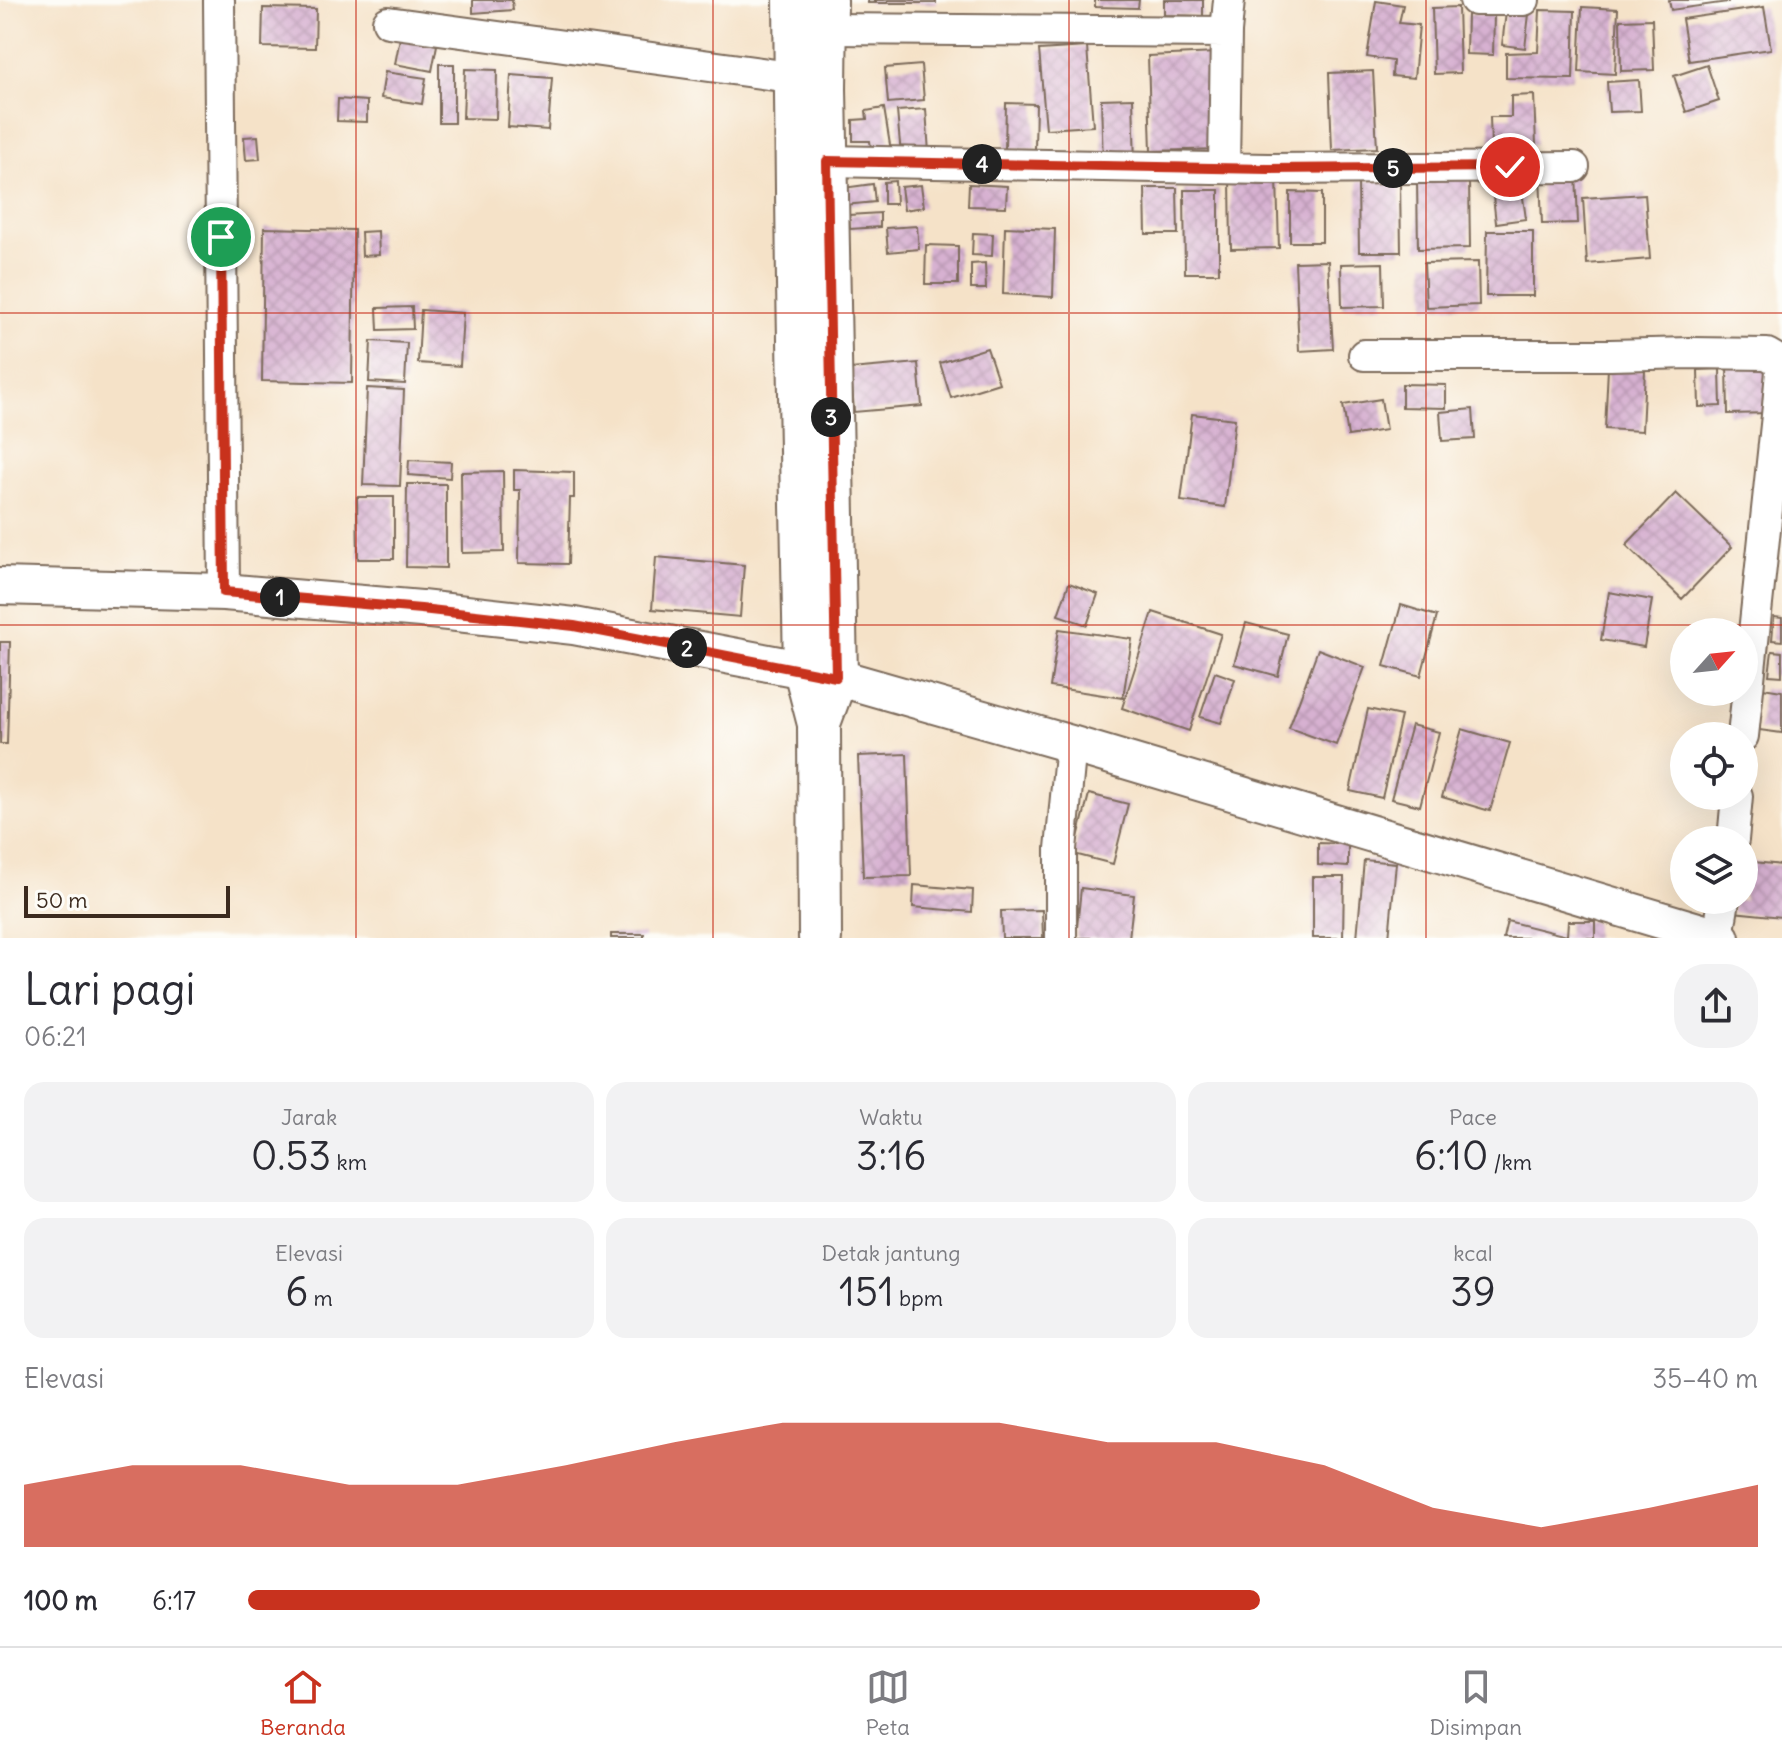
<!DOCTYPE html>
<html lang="id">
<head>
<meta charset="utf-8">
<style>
	:root { --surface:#fff; --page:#f2f2f3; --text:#2b2b33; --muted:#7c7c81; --line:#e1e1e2; --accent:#c8321e }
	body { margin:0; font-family:Delius,sans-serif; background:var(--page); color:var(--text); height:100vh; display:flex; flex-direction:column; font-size:30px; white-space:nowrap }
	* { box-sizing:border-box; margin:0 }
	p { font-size:26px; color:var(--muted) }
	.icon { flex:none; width:44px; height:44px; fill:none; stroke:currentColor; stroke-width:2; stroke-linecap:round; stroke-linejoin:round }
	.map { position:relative; height:938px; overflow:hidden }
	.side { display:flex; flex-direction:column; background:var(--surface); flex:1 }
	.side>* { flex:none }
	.needle { width:52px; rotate:63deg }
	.fabs { position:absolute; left:1670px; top:618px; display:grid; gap:16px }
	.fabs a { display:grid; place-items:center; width:88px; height:88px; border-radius:50%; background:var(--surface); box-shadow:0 8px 32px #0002; font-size:40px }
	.scale { position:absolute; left:24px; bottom:20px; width:206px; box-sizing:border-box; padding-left:8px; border:4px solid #3b2a1e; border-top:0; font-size:22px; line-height:28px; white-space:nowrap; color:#3b2a1e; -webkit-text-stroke:6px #fdfcf7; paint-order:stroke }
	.pin { position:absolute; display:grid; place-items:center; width:68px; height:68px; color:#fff; margin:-34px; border:4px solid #fff; border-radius:50%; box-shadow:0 2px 8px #0007 }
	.km { position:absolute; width:40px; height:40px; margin:-20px; border-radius:50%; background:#222; color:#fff; font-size:22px; line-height:40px; text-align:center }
	.round { display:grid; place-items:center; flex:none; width:84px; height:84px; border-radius:32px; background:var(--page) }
	.overview { display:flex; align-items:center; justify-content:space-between; height:136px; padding:0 24px }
	h1 { font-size:44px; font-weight:600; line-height:60px }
	.figures { display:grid; grid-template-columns:repeat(3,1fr); gap:12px; height:136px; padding:8px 24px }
	.figures div { display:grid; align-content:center; border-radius:20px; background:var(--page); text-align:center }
	.figures b { font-size:40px; font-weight:600 }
	.figures small { font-size:22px; font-weight:400 }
	.figures p { font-size:22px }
	.chart { height:224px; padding:16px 24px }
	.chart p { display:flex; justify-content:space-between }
	.chart svg { width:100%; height:144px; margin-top:8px; fill:var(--accent); opacity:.7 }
	ul { padding:0 24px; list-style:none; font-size:26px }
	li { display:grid; grid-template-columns:128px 96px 1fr; align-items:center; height:60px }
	li i { height:20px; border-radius:10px; background:var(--accent) }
	.dock { display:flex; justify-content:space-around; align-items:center; height:112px; border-top:2px solid var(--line); background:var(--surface); font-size:22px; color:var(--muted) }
	.dock a { display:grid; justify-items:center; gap:4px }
	.dock .on { color:var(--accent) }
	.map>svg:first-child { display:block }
	.building { fill:url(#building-cross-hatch) }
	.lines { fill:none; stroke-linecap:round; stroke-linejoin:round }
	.minor-casing { stroke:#7c6a5a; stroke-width:34 }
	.tertiary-casing { stroke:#7c6a5a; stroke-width:40 }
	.secondary-casing { stroke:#7c6a5a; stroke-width:46 }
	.minor { stroke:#fff; stroke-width:30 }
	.tertiary { stroke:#fff; stroke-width:36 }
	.secondary { stroke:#fff; stroke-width:42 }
	.route-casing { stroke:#fff; stroke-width:16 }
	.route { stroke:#c8321e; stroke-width:10 }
	.grid { fill:none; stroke:#c8321e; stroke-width:2; stroke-opacity:0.55 }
</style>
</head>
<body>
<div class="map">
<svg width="1782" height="938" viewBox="0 0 1782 938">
	<defs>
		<pattern id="building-cross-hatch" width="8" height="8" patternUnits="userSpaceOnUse" patternTransform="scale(2)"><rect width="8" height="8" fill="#d7b1d1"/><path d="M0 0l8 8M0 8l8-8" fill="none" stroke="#b998b3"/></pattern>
	</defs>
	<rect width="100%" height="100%" fill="#fdfcf7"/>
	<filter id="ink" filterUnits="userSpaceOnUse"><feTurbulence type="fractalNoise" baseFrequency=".0125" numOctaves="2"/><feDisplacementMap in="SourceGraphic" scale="16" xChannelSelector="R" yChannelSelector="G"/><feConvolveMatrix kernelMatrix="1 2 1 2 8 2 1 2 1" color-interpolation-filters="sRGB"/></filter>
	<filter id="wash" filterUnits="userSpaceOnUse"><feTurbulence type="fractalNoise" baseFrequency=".006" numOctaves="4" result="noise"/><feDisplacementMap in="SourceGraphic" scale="32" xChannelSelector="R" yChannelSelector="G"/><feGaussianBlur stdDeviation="1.8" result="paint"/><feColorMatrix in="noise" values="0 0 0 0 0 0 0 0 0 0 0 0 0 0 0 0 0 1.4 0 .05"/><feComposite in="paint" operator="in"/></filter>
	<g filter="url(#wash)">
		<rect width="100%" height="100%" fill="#f5e2c8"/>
		<g id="blocks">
			<path class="building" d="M473,0H512L513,10L473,13Z
				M868,0H936V3H868Z
				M1095,0H1139L1138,8L1095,7Z
				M1164,0H1203V16L1164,15Z
				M1669,0H1728V2L1671,10Z
				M1376,1L1403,5L1399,23L1419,25L1414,78L1392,76L1393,61L1367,57Z
				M1458,7L1460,73L1434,74L1432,8Z
				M1582,7L1618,9L1615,74L1579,72Z
				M1764,7L1771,49L1689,61L1682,19Z
				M263,8L316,9L315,48L262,47Z
				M1540,10L1575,11L1573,79L1506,78V53L1538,52Z
				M1506,12L1529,14L1525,48L1502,45Z
				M1467,14L1494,15L1493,55L1466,54Z
				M1652,19L1654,70L1621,71L1620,20Z
				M400,38L437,45L432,71L395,64Z
				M1087,47L1093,126L1046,129L1039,50Z
				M1217,53L1220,149L1151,151L1148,56Z
				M439,64H454V123H439Z
				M921,65L924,100L888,103L885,68Z
				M1707,65L1719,101L1686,112L1674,76Z
				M465,69L497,70L496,119L463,118Z
				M1373,71L1377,148L1332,150L1329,73Z
				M385,72L426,78L422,104L381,98Z
				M511,75L552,78L548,130L508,127Z
				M1639,80L1641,111L1609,112L1607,82Z
				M1534,95L1536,145L1491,146L1490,117H1511V96Z
				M1133,98L1135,164H1103L1101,99Z
				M338,99L367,101V122L337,121Z
				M1006,103L1036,104L1035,149H1005Z
				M884,108L891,151L872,154L870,141H853V120L867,119L866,111Z
				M926,109L929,153L901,155L897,111Z
				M258,136L260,159L246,160L244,137Z
				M1576,172L1578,223L1542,224L1540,173Z
				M1277,178L1279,248L1231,249L1230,179Z
				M1469,179L1470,248L1418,249L1417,180Z
				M895,181L896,204H884V182Z
				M1358,181H1400L1401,252H1359Z
				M1521,183L1526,219L1496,223L1492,187Z
				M873,184L875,202L845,205L843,188Z
				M969,184L1007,186L1006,207L968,206Z
				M921,185L924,207L904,210L901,187Z
				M1145,188H1177L1178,234H1146Z
				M1184,190H1219V273H1185Z
				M1290,192L1322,193V242H1290Z
				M1645,194L1650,259L1587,264L1583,198Z
				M880,213V227L850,229L849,215Z
				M917,226L919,249L888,252L886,228Z
				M1005,227L1055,229L1053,297L1003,294Z
				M264,228L354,230L352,383L262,381Z
				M378,231L379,255L362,256L361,232Z
				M1487,231H1533V296H1486Z
				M973,233L993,234L992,256L972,255Z
				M926,245L958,246V284H925Z
				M1328,261L1333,349L1299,351L1295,262Z
				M1478,262L1479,305L1426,307L1424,263Z
				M985,263L986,289H971V264Z
				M1383,263L1384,306L1342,307L1341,264Z
				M412,307L413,329L378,330L377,308Z
				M421,310L463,313L460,366L418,363Z
				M371,341L407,343L405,384L369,382Z
				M987,348L999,383L951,398L940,363Z
				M918,363L922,406L854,412L851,369Z
				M1769,363L1771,413L1728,414L1727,364Z
				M1608,368L1645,370L1642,431L1605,429Z
				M1720,369L1721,406L1699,407L1698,370Z
				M1402,384L1446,385V408L1402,407Z
				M367,388L404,390L400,486L363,485Z
				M1381,399L1386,430L1348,436L1343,405Z
				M1473,409L1475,439L1442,441L1440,412Z
				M1192,414L1235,419L1225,507L1181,501Z
				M409,460L451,462L450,478L408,475Z
				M514,470L574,472V498H570L568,564L519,563L520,490H514Z
				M503,471L504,552L462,553L461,472Z
				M407,484H446V568L406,567Z
				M1676,493L1732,547L1682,599L1626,545Z
				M357,497H394V559H358Z
				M656,557L744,565L740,617L652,609Z
				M1069,583L1098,594L1087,625L1058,615Z
				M1609,592L1652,600L1644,647L1601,640Z
				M1401,605L1437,616L1421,676L1384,666Z
				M1153,612L1221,634L1189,731L1122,708Z
				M1774,617L1782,618V641L1772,640Z
				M1246,623L1288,634L1278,676L1234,664Z
				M1059,629L1132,639L1123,698L1050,687Z
				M0,642H10L7,744H0Z
				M1318,649L1365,667L1336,745L1289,728Z
				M1772,651L1782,652V676L1769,675Z
				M1215,672L1235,679L1221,723L1200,717Z
				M1763,688L1782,691V733L1759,730Z
				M1368,709L1401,716L1382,798L1350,791Z
				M1411,725L1439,732L1420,806L1391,799Z
				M1462,729L1510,743L1490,811L1442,797Z
				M907,754L911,876L863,877L858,756Z
				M1089,794L1128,804L1113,864L1074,854Z
				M1318,843L1348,844V867L1318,865Z
				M1364,860L1396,863L1389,938H1357Z
				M1744,861L1782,865V917L1733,912L1734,900H1744Z
				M1313,877H1344L1343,938H1313Z
				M914,885L973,890L972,912L913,907Z
				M1081,888L1134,895L1129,938H1076Z
				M1042,910L1043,938H1002L1001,911Z
				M1507,921L1567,936L1568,921H1595V938H1503Z
				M611,934H644V938H611Z"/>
		</g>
	</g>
	<g filter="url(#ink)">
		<use href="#blocks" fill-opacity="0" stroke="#7c6a5a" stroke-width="2"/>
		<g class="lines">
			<g class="minor-casing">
				<path id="minor" d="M219,0L224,592
					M1475,0H1524
					M388,22L797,78
					M827,29L1226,32
					M827,161L1268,169L1574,167
					M1224,168L1226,32L1229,0
					M1364,355H1610L1691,353L1767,354L1779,361L1781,371L1778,406L1743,736
					M1733,840L1737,796
					M1718,937L1724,900
					M1061,938V849L1071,744"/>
			</g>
			<g class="tertiary-casing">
				<path id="tertiary" d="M0,586L224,592L421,609L574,626L805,670L836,677L1071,744L1721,938"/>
			</g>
			<g class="secondary-casing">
				<path id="secondary" d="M795,0L798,284L805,670L819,724L820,938
					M819,723L836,677L825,89L826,0"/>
			</g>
			<use href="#minor" class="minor"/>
			<use href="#tertiary" class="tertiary"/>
			<use href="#secondary" class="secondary"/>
		</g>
	</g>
	<g class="lines" filter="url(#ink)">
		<g class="route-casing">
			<path id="route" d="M221,237L224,592L421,609L574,626L836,677L827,161L1268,169L1510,167"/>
		</g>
		<use href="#route" class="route"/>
	</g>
	<path class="grid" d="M356,0V938M713,0V938M1069,0V938M1426,0V938M0,313H1782M0,625H1782"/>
</svg>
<div class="fabs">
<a><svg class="needle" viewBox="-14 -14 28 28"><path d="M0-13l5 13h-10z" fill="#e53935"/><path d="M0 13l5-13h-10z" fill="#7c7c81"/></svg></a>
<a><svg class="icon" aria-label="locate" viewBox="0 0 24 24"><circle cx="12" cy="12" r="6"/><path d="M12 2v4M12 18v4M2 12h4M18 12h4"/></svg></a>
<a><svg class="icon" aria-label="layers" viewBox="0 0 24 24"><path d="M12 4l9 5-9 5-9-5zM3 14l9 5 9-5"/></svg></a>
</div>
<div class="scale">50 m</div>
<div class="pin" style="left:221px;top:237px;background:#1e9e55"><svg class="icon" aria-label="arrive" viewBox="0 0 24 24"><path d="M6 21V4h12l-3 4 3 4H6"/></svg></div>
<div class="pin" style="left:1510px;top:167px;background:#d93025"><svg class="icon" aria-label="check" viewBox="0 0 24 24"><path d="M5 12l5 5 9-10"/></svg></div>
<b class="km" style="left:280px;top:597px">1</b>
<b class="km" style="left:687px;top:648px">2</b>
<b class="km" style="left:831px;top:417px">3</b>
<b class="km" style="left:982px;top:164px">4</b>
<b class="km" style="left:1393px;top:168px">5</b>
</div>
<section class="side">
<div class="overview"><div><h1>Lari pagi</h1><p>06:21</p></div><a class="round"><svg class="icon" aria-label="share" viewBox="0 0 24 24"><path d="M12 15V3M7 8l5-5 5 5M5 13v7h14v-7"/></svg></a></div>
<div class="figures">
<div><p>Jarak</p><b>0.53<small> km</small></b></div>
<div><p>Waktu</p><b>3:16</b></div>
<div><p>Pace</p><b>6:10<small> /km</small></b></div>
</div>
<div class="figures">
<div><p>Elevasi</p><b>6<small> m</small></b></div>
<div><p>Detak jantung</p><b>151<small> bpm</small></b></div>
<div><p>kcal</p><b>39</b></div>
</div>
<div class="chart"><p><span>Elevasi</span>35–40 m</p>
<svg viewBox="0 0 160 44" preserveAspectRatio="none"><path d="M0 44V25L10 19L20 19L30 25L40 25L50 19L60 12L70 6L80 6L90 6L100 12L110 12L120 19L130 32L140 38L150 32L160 25V44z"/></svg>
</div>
<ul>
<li><b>100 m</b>6:17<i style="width:67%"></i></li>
</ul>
</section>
<nav class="dock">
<a class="on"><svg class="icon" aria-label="home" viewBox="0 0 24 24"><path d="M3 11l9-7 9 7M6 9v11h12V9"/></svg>Beranda</a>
<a><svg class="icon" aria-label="map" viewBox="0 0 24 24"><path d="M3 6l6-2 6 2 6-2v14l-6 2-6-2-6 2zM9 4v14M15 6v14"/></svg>Peta</a>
<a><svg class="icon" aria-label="saved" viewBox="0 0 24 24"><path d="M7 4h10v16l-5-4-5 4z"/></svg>Disimpan</a>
</nav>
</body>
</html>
